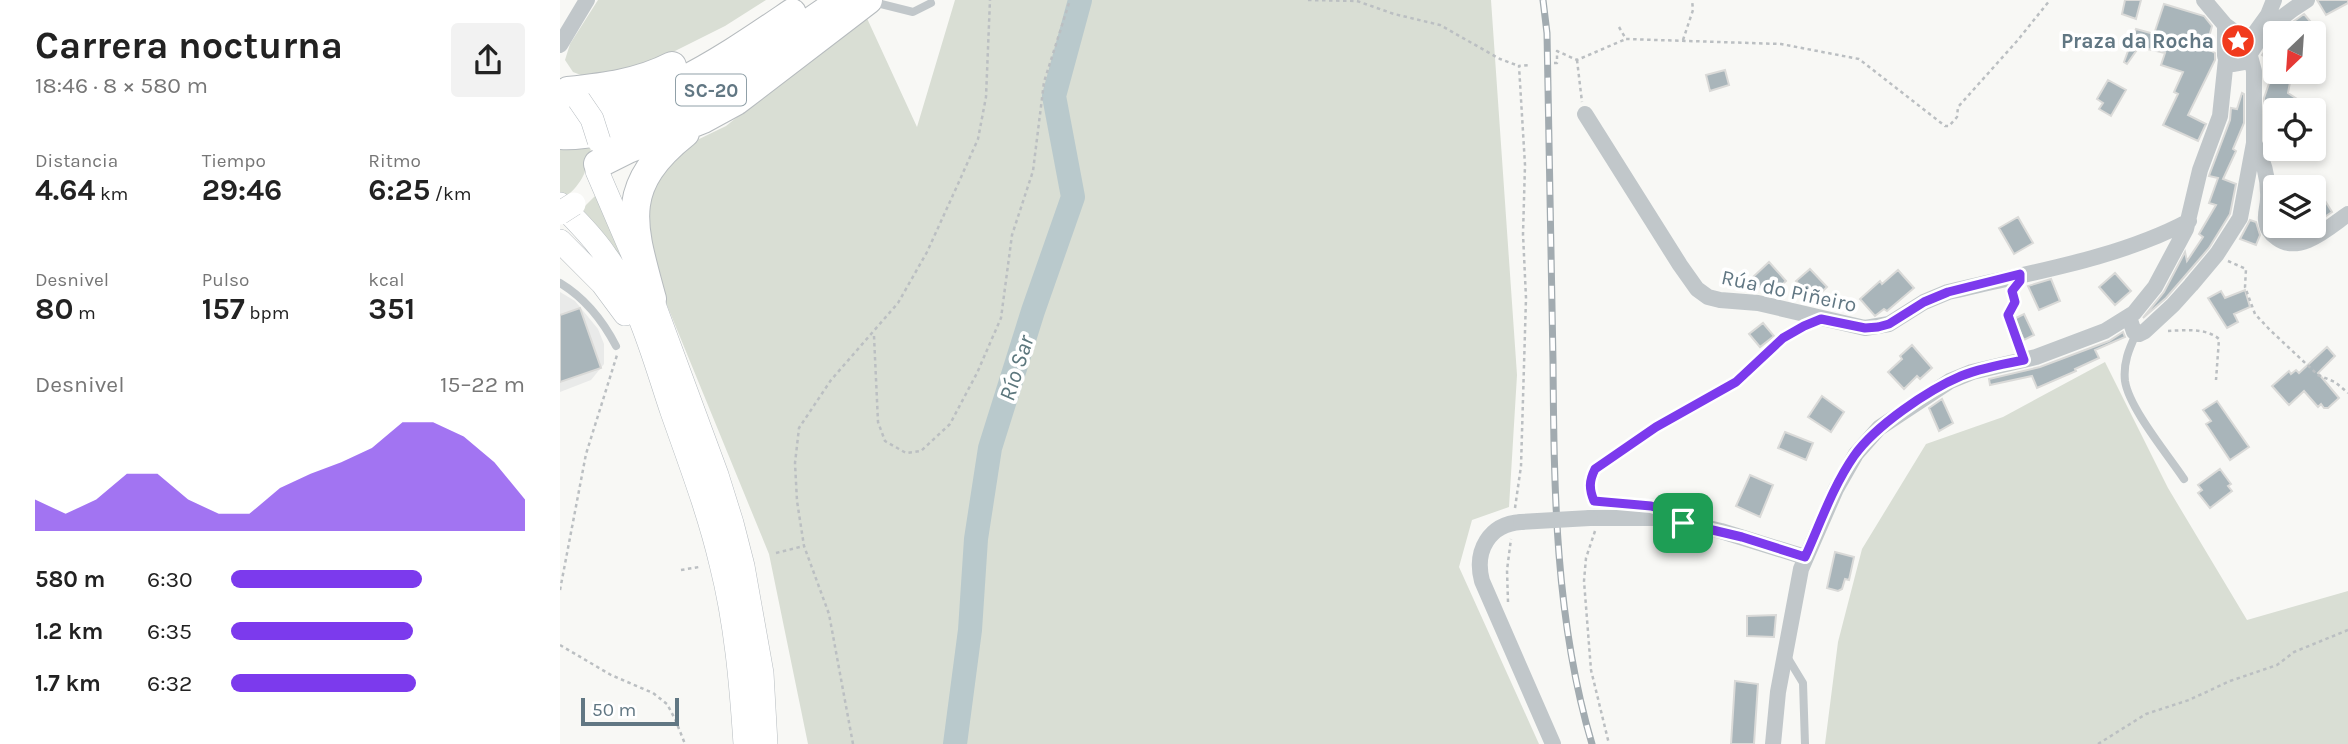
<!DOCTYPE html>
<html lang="es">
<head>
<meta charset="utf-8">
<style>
	:root { --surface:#fff; --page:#f2f2f2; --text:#222; --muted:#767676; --accent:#7c3aed }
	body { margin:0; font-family:Karla,sans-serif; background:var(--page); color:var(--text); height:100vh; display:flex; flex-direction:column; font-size:26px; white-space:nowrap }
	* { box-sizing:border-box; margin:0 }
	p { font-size:23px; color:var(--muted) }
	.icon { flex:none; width:38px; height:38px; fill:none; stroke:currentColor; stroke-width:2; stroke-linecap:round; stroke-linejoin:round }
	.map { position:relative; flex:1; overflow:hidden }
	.drawer { display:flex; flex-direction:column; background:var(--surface); width:560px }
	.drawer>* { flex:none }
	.needle { width:46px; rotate:205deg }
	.fabs { position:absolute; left:1703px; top:21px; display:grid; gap:14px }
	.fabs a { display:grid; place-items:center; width:63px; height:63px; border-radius:7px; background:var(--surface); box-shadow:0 4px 10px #0003; font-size:35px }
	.scale { position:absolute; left:21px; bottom:18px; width:98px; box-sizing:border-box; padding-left:7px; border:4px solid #617783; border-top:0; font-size:19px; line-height:24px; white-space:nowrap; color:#617783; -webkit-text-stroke:5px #fff; paint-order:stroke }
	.pin { position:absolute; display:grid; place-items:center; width:60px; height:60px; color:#fff; margin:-30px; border-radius:14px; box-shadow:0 4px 10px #0006 }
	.round { display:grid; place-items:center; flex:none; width:74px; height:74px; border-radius:7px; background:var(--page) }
	.head { display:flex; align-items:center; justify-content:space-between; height:119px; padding:0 35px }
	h1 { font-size:38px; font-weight:700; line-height:52px }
	.metrics { display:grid; grid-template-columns:repeat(3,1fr); gap:10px; height:119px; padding:7px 35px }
	.metrics div { display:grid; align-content:center }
	.metrics b { font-size:30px; font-weight:700 }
	.metrics small { font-size:19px; font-weight:400 }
	.metrics p { font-size:19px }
	.chart { height:196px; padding:14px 35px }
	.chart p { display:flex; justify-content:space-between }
	.chart svg { width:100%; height:126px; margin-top:7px; fill:var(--accent); opacity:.7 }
	ul { padding:0 35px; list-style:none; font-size:23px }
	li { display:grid; grid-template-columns:112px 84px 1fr; align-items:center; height:52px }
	li i { height:18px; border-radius:9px; background:var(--accent) }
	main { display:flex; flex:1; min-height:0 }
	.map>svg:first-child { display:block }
	.built { fill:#e9eae9 }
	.green { fill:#d9ded4 }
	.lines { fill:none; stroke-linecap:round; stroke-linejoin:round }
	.river { stroke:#b9c9cc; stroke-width:24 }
	.building { fill:#a9b5ba; stroke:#dadad8; stroke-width:2 }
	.primary-casing { stroke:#b6bcc0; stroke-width:24 }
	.highway-casing { stroke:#b6bbbe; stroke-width:30 }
	.path { stroke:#bbbfc2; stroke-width:2.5; stroke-dasharray:3.5 3.5; stroke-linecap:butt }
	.lane { stroke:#c1c7ca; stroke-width:8 }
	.street { stroke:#c1c7ca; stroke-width:16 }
	.primary { stroke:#fff; stroke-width:23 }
	.highway { stroke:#fff; stroke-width:28 }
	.rail-casing { stroke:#a2abb0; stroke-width:7 }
	.rail { stroke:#fff; stroke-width:4.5; stroke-dasharray:13; stroke-linecap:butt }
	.primary-bridge-casing { stroke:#b6bcc0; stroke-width:24; stroke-linecap:butt }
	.street-bridge { stroke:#c1c7ca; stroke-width:16 }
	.primary-bridge { stroke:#fff; stroke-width:23 }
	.route-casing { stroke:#fff; stroke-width:14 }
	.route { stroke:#7c3aed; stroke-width:9 }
	.labels { text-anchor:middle; stroke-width:7; stroke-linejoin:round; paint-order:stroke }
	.shield { fill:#fff; stroke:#90a0a8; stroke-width:2 }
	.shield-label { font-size:19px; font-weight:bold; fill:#617783 }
	.poi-label { font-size:21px; font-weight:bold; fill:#617783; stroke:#fff; text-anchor:end }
	.street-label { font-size:21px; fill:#617783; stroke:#fff }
	.water-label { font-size:23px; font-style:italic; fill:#5c777d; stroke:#fff }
</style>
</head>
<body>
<main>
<section class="drawer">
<div class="head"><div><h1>Carrera nocturna</h1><p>18:46 · 8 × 580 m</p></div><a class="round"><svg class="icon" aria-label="share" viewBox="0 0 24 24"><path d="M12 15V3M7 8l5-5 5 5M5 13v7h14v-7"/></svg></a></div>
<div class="metrics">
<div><p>Distancia</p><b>4.64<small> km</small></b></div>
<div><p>Tiempo</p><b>29:46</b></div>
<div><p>Ritmo</p><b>6:25<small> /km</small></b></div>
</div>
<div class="metrics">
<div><p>Desnivel</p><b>80<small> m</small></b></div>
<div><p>Pulso</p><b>157<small> bpm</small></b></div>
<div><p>kcal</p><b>351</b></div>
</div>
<div class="chart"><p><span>Desnivel</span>15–22 m</p>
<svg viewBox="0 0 160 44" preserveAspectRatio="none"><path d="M0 44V33L10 38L20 33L30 24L40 24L50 33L60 38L70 38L80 29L90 24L100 20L110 15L120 6L130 6L140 11L150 20L160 33V44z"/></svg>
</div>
<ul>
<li><b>580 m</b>6:30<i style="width:65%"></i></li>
<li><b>1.2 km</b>6:35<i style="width:62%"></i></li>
<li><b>1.7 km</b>6:32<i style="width:63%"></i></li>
</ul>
</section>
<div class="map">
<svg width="1788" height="744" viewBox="0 0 1788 744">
	<rect width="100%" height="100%" fill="#f8f8f5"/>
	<path class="built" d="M0,292L15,301L38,329L44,344V364L31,380L0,392Z"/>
	<path class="green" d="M38,0H206L165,26L87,65L26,77L13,72L5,60L10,44Z
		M395,0H931L957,375L949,507L912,520L899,567L979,744H248L209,554L93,271L87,245L89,194L95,176L135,141L166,126L305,14L357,127Z
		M0,147H31C29,167 22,185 5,197L0,193Z
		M35,196H36L84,308L18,213Z
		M1545,362L1608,488L1687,620L1788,591V744H1265L1278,642L1302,549L1366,444L1443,417Z"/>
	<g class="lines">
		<path class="river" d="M395,744L410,630L416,539L430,448L473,311L513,197L494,96L520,0"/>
	</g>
	<path class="building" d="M1565,0H1581L1576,19L1562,14Z
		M1757,0H1788V3L1766,15Z
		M1604,4L1644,16L1652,26L1646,48L1655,53V60L1628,115L1646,124L1638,141L1603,125L1618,94L1614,92L1623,72L1601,65L1605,53L1579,47L1567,64L1564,62L1576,29L1594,34Z
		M1744,14L1755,27L1749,33H1724L1730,24Z
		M1715,38V72H1732L1728,93L1754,110H1715V120L1704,116V98L1713,72L1704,69L1705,57L1702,55Z
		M1165,70L1169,85L1150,91L1146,75Z
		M1548,80L1566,90L1551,116L1539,109L1543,103L1537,99Z
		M1682,93L1684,94V123L1673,149L1676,151L1663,179L1676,184L1670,214L1649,248L1606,298L1583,318L1604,292L1625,252L1627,261L1643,237L1639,234L1656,205L1649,203L1658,178L1649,176L1650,173L1670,120L1671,108L1677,109Z
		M1754,183L1772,212L1754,224Z
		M1458,217L1473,243L1454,254L1439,228Z
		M1690,220L1696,222L1700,235L1696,245L1680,239Z
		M1209,262L1226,281L1211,295L1207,294L1192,278Z
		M1250,269L1267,287L1253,300L1236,281Z
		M1338,270L1354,288L1327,311L1324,309L1315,316L1300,299L1320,281L1322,284Z
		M1555,273L1571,291L1555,305L1539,287Z
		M1491,279L1500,301L1479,310L1468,286Z
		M1685,290L1690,307L1674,314L1678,322L1667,328L1648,298L1661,291L1665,298Z
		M20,308L41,368L0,382V315Z
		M1464,314L1474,335L1464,340L1454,319Z
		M1203,323L1214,336L1200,347L1189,334Z
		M1563,332L1565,337L1535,350L1539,358L1515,369L1516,371L1477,388L1472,376L1430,385L1429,379L1480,367L1549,341Z
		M1352,345L1372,368L1360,379L1357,376L1344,389L1328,372L1342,359L1340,356Z
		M1767,347L1775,356L1758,373L1779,398L1768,408H1764L1761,404L1758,407L1744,391L1729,405L1712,386L1729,371L1731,374L1736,370L1739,373Z
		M1262,396L1284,412L1271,432L1248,417Z
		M1382,399L1393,423L1379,431L1369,408Z
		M1657,401L1689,447L1670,460L1646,424L1651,421L1643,410Z
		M1225,432L1253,443L1246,460L1218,448Z
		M1660,469L1671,484L1668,486L1672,491L1650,508L1638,493L1642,490L1638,485Z
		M1190,475L1213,485L1200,517L1176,506Z
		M1275,552L1294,557L1289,580L1285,579L1282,589L1278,591L1267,588Z
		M1216,615L1214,637L1187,636V616Z
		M1175,681L1198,684L1194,744H1171Z"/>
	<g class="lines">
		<g class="primary-casing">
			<path id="primary" d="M37,171L92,299L157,475L172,523L183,566L202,673L206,744
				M0,204C16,220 33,237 46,256C80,302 94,359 112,412C130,463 149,513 161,564C176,623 181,684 185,744
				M0,241L42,283L65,314"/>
		</g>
		<g class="highway-casing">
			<path id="highway" d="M8,91C44,87 79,83 112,66
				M0,114C85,115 164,59 232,13
				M0,135C17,136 32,133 48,130C144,112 204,50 283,0
				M38,164L68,149L143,119L176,101L308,0
				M92,299C72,225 57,187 125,133"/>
		</g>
		<path class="path" d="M748,0L797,1L834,14L880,25L940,59L959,66
			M1059,27L1066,39L1221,44L1299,59L1385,126H1389L1397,117L1398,107L1457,41L1490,0
			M1123,40L1133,10L1132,0
			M1017,60L1022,102
			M994,63H997V51L1017,60L1066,39
			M1668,261L1686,269L1685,287L1695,314L1710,330L1758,375L1775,382L1788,393
			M1452,292L1455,302L1449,315L1460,348
			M1608,331C1624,330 1647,328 1659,339L1656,380
			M314,336L318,422L325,441L346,453L361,451L390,424L417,373L441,318L452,235L473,171L484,82L510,0
			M1043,503L1034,501C1029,489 1029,481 1036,469L1096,427L1176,382L1223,338L1242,327
			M955,508L961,466L966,298L963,234L965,165L959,66L970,65
			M1035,531L1026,558L1024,581L1031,670L1049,744
			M216,553L244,546
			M121,570L139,567
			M0,590L26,454L57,355
			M948,602L947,570L951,539
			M0,645L51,675L93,693L107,704L115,719L125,744
			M293,744L269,614L244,546L237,501L235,463L239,428L271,380L338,303L367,252L398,184L418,139L426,97L430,0
			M1538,744L1586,714L1629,700L1670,681L1717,665L1734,652L1788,630"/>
		<path class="lane" d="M312,4H321L353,12L371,3
			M0,283C25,298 43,321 56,346
			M1576,334C1569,349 1563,363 1565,381C1569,408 1608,455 1624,479
			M1226,655L1243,683L1245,744"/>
		<path class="street" d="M1644,0L1665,25L1688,42L1691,52L1685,62L1674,64L1665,56V25
			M1697,38L1695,33L1708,15L1714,0
			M0,45L27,0
			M1691,52C1703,31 1726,13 1747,0
			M1025,114L1120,265L1137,289L1148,297L1160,300L1198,303L1305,328L1329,324L1364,302L1388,292C1467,273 1558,259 1629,221
			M1694,143C1704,161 1709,178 1708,199C1708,206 1705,213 1706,220C1707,229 1710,233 1717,238C1740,255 1769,227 1788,214
			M1569,317L1574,332L1579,334L1585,331L1613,305L1631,285L1657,254L1680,218L1694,143V71L1690,56
			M1030,518H1106L1161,531L1245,557
			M961,522C929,524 914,551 922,581L993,744
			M1213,744L1218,692L1241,569L1276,489L1296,454L1319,428L1390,381L1412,372L1476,357L1545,331L1574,313L1595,287L1626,229L1640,170L1660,116L1666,59"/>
		<use href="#primary" class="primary"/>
		<use href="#highway" class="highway"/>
		<g class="rail-casing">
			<path id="rail" d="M983,0L987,33C989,142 991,252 993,361C994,490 995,620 1032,744"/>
		</g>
		<use href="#rail" class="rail"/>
		<g class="primary-bridge-casing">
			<path id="primary-bridge" d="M19,100L32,119L39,141
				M0,213L14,204"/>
		</g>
		<path class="street-bridge" d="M961,522L1030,518"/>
		<use href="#primary-bridge" class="primary-bridge"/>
	</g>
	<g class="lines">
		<g class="route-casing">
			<path id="route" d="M1460,274V281L1452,291L1455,302L1448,315L1464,360C1443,364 1421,368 1401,376C1368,390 1315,426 1294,456C1273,486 1260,524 1245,557L1182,537L1123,523L1105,510L1091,506L1034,501C1029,489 1029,481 1035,469L1096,427L1176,382L1223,338L1244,326L1261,319L1305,328L1318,327L1329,324L1364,302L1388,292Z"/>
		</g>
		<use href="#route" class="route"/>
	</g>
	<defs>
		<g id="sight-disc" transform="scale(1.75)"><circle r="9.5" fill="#f13a1d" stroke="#fff"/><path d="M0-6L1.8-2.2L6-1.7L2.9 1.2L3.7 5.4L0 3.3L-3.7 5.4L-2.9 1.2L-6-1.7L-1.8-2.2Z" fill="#fff"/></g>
	</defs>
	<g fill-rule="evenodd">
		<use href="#sight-disc" x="1678" y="41"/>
	</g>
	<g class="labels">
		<rect class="shield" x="116" y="74.5" width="70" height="31" rx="5"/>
		<g class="shield-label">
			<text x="151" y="97">SC-20</text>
		</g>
		<g class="poi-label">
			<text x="1654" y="48">Praza da Rocha</text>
		</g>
		<g class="street-label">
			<text transform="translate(1229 291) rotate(12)" y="7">Rúa do Piñeiro</text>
		</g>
		<g class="water-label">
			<text transform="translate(456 368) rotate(-72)" y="8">Río Sar</text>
		</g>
	</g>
</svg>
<div class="fabs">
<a><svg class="needle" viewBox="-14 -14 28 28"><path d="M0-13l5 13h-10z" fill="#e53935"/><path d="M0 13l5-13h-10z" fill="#767676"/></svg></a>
<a><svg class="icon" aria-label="locate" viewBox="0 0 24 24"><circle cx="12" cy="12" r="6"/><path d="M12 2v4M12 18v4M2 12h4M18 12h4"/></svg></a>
<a><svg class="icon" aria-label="layers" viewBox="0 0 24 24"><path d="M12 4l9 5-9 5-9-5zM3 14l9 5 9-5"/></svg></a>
</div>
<div class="scale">50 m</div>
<div class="pin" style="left:1123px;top:523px;background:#1e9e55"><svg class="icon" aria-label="arrive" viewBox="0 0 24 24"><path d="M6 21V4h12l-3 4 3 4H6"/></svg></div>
</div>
</main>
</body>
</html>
